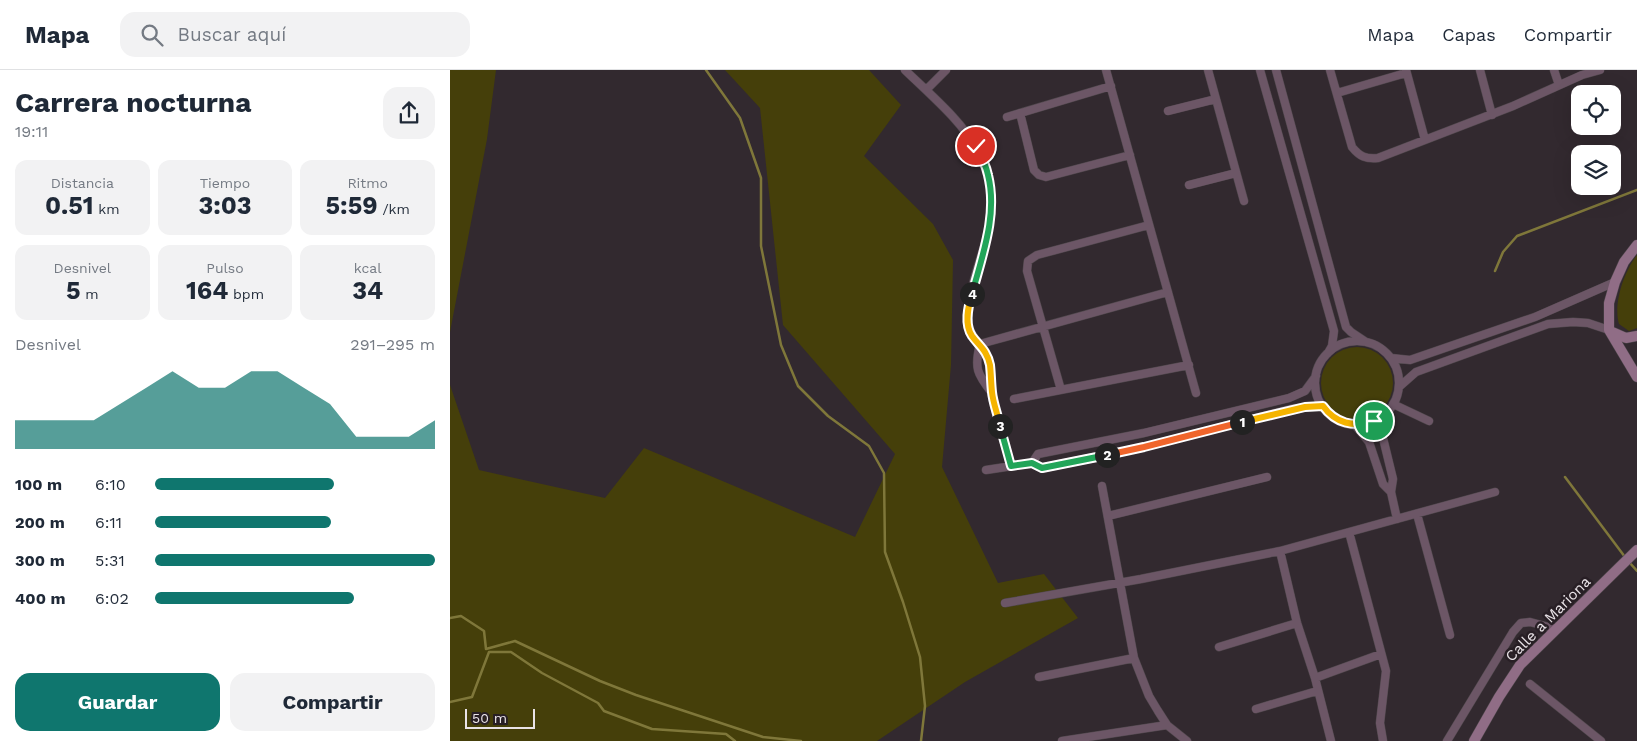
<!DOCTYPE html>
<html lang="es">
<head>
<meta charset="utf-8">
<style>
	:root { --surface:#fff; --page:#f2f2f3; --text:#1f2937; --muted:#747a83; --line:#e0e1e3; --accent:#0f766e }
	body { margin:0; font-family:"Work Sans",sans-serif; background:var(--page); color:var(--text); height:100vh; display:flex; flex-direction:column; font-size:19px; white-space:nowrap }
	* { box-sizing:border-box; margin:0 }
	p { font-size:16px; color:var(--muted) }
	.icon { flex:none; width:28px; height:28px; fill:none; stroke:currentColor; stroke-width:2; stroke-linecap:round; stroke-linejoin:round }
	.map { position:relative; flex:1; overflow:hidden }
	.details { display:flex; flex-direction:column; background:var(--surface); width:450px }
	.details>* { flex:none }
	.tools { position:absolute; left:1121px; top:15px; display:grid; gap:10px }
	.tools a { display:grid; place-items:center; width:50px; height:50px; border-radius:10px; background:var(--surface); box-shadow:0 5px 20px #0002; font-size:25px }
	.scale { position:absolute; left:15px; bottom:12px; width:70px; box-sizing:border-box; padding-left:5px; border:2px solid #e9e3e7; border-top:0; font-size:14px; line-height:18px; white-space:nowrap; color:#e9e3e7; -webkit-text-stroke:4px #281f25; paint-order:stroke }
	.pin { position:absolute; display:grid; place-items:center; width:42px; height:42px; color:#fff; margin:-21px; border:2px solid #fff; border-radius:50%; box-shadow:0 1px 5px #0007 }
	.km { position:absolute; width:25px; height:25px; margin:-12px; border-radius:50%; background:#222; color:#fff; font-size:14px; line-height:25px; text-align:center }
	.round { display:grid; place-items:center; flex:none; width:52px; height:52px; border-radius:15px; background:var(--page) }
	.overview { display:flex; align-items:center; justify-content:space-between; height:85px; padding:0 15px }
	h1 { font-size:28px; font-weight:700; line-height:38px }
	.stats { display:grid; grid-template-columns:repeat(3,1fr); gap:8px; height:85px; padding:5px 15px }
	.stats div { display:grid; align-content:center; border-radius:12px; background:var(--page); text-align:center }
	.stats b { font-size:25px; font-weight:700 }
	.stats small { font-size:14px; font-weight:400 }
	.stats p { font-size:14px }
	.chart { height:140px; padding:10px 15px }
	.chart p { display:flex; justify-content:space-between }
	.chart svg { width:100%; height:90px; margin-top:5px; fill:var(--accent); opacity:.7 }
	.cta { display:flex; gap:10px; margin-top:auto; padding:10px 15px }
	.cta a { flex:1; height:58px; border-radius:15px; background:var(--accent); color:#fff; font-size:20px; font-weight:700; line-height:58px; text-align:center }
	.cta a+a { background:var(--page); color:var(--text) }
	ul { padding:0 15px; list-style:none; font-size:16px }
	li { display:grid; grid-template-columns:80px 60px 1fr; align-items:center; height:38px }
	li i { height:12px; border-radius:6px; background:var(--accent) }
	header { display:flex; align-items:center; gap:30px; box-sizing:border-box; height:70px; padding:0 25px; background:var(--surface); border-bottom:1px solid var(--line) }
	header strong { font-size:24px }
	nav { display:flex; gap:28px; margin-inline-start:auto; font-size:18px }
	.search { width:350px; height:45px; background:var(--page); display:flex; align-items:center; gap:12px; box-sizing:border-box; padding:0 18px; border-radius:15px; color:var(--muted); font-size:19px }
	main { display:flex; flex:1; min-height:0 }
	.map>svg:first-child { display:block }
	.green { fill:#453f0a }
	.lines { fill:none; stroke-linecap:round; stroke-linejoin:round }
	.stream { stroke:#7f773a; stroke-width:2.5 }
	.minor-casing { stroke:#4f474c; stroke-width:9 }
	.secondary-casing { stroke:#4f474c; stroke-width:11 }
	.minor { stroke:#6c5666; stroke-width:8 }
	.secondary { stroke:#906d86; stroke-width:10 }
	.split-1-casing { stroke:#fff; stroke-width:10 }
	.split-2-casing { stroke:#fff; stroke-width:10 }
	.split-3-casing { stroke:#fff; stroke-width:10 }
	.split-4-casing { stroke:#fff; stroke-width:10 }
	.split-5-casing { stroke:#fff; stroke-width:10 }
	.split-1 { stroke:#f5b400; stroke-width:6 }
	.split-2 { stroke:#f0652b; stroke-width:6 }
	.split-3 { stroke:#22a559; stroke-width:6 }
	.split-4 { stroke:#f5b400; stroke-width:6 }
	.split-5 { stroke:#22a559; stroke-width:6 }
	.labels { text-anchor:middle; stroke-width:5; stroke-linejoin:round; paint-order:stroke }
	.street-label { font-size:15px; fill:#e9e3e7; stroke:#281f25 }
</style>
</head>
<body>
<header>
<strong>Mapa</strong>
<div class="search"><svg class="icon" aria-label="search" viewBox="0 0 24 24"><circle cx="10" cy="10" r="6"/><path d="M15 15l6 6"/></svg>Buscar aquí</div>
<nav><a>Mapa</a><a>Capas</a><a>Compartir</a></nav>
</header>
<main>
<section class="details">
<div class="overview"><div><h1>Carrera nocturna</h1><p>19:11</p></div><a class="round"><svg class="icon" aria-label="share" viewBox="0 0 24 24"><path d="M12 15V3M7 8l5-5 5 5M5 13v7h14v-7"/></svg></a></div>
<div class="stats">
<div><p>Distancia</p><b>0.51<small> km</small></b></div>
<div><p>Tiempo</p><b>3:03</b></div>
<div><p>Ritmo</p><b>5:59<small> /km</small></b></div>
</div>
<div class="stats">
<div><p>Desnivel</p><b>5<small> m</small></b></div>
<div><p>Pulso</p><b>164<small> bpm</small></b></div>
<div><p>kcal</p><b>34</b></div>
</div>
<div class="chart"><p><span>Desnivel</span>291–295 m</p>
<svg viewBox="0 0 160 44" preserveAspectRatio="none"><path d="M0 44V30L10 30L20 30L30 30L40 22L50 14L60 6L70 14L80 14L90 6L100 6L110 14L120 22L130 38L140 38L150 38L160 30V44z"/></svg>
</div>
<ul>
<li><b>100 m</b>6:10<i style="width:64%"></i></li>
<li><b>200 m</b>6:11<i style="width:63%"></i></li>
<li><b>300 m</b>5:31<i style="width:100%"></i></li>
<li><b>400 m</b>6:02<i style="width:71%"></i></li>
</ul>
<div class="cta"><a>Guardar</a><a>Compartir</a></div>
</section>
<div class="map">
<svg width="1187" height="671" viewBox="0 0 1187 671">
	<rect width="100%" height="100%" fill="#32292f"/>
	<path class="green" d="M0,0H46L37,69L0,262Z
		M275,0H419L451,35L414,86L483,154L503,190L501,295L492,397L548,513L594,504L628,548L515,612L427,671H0V315L29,400L155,428L194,378L405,467L445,384L333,255L310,38Z
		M1187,185V258L1179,261L1169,254C1163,233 1174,202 1187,185Z
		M871 313a36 36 0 1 1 72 0a36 36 0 1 1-72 0Z"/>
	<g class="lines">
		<path class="stream" d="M256,0L290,48L311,108V176L331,275L348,316L378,346L419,376L434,403L435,482L453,532L470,587L475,636L471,671
			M1045,201L1053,182L1067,166L1187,120
			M1115,407L1175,487
			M1179,492L1187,501
			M0,548L11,546L34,561L36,579L65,571L150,611L186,625L313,667L351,671
			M0,632L22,627L39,582H61L92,603L148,633L154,641L202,659L276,664L285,671"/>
		<g class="minor-casing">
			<path id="minor" d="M455,0C508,51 557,87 536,169C530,193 517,224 518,250C518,267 533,273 538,289C542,300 540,311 542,323C545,347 555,372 561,396
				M656,0L746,323
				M758,0L794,131
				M810,0L884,261L882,276L878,283
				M826,0L896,257L901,262L916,272
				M880,0L902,77C910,87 916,89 928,88L1063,36L1132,5L1150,0
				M956,0L975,70
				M1030,0L1042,45
				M1104,0L1109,15
				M476,20L496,0
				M887,23L956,3
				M718,41L766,29
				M570,43L584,100L589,105L596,107L680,85
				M557,47L661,16
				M739,115L786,103
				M865 313a42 42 0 1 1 84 0a42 42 0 1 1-84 0Z
				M530,274L718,222
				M530,274C524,298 527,304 542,323
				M941,288L960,290L1085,247L1165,212
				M949,317L966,302L1098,254L1123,252L1138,253L1159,260
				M611,320L577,201L578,191L587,185L699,155
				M564,329L739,295
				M943,334L979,351
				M936,343L932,364L943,409L941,422L947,449
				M904,354L919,372L933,414L941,422
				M582,393L588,384L694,363L839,328L855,321L866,306
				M536,400L582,393L592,398L694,377L841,339L855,337L873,336
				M652,416L684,588L699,626L708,641L717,655L737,671
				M967,444L1000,565
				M658,446L817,407
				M899,462L936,601L930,653L933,671
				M830,481L847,553L865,608L881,671
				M555,533L691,509L830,481L1045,422
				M769,577L847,553
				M589,607L684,588
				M865,608L931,584
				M1080,614L1151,671
				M806,639L867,621
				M612,671L717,655
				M997,671L1063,562L1071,553L1080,552L1106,559"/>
		</g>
		<g class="secondary-casing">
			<path id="secondary" d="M1187,175L1174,192L1165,212L1159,233V260L1187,307
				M1160,261L1176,268L1187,266
				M1024,671L1049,627L1070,595L1187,480"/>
		</g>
		<use href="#minor" class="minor"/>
		<use href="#secondary" class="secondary"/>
	</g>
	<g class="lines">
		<g class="split-1-casing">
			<path id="split-1" d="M792,352L855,337L873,336C885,353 904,358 924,351"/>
		</g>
		<g class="split-2-casing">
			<path id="split-2" d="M657,385L694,377L792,352"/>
		</g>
		<g class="split-3-casing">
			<path id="split-3" d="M550,356L561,396L582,393L592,398L657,385"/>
		</g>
		<g class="split-4-casing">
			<path id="split-4" d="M522,224C518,237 514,254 522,266C529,276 537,280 540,295C541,304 541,313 542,322C543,333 548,345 550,356"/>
		</g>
		<g class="split-5-casing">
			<path id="split-5" d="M522,224C532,186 548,145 538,105C536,95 531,85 526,76"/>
		</g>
		<use href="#split-1" class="split-1"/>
		<use href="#split-2" class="split-2"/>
		<use href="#split-3" class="split-3"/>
		<use href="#split-4" class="split-4"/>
		<use href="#split-5" class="split-5"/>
	</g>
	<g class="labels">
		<g class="street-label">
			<text transform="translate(1098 549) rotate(-45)" y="5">Calle a Mariona</text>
		</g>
	</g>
</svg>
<div class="tools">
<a><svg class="icon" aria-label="locate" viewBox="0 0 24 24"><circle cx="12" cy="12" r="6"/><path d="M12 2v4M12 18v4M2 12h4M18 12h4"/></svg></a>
<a><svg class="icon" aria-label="layers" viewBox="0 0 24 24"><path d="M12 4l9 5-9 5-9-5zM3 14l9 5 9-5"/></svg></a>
</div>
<div class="scale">50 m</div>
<div class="pin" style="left:924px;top:351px;background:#1e9e55"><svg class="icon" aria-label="arrive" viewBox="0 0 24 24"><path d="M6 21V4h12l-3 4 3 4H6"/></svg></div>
<div class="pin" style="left:526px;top:76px;background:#d93025"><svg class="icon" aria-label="check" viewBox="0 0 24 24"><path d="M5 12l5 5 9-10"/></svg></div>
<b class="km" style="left:792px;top:352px">1</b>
<b class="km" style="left:657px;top:385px">2</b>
<b class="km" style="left:550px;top:356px">3</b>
<b class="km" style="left:522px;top:224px">4</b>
</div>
</main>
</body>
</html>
